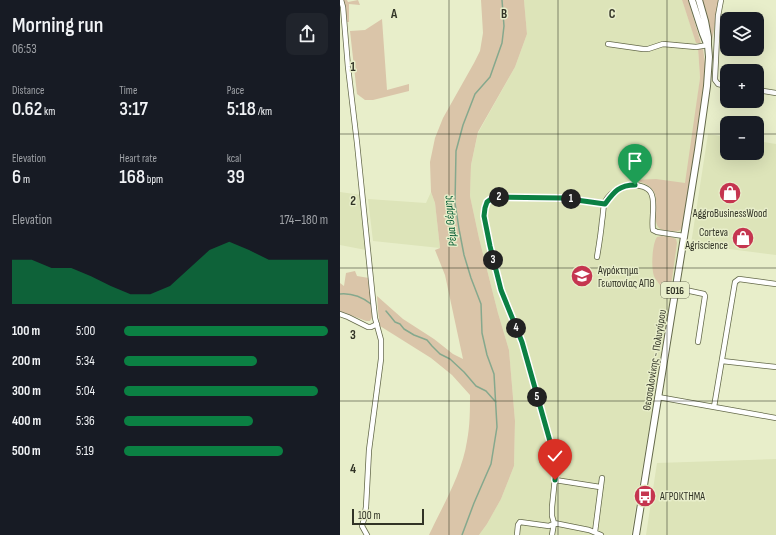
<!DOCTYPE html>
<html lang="en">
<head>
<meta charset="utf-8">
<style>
	:root { --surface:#171b24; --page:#20242c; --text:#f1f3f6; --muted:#9ea1a6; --accent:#0b8043 }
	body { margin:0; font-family:"Sofia Sans Condensed",sans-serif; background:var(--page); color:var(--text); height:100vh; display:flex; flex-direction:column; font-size:15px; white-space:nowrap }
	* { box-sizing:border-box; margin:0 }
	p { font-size:13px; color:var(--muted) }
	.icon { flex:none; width:22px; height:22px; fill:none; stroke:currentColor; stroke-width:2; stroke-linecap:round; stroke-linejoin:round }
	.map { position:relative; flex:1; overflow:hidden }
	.sheet { display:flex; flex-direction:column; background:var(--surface); width:340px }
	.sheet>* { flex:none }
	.controls { position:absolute; left:380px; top:12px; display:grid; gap:8px }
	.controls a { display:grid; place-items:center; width:44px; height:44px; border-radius:8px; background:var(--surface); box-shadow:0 4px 16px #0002; font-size:20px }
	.scale { position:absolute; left:12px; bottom:10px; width:72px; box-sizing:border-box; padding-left:4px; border:2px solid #313326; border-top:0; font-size:11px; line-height:14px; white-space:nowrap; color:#313326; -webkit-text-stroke:3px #e8eeca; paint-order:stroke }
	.pin { position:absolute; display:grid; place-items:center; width:34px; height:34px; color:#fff; margin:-41px -17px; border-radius:50% 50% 50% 0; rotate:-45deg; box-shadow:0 0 4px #0007 }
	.pin .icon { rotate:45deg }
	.km { position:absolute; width:20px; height:20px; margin:-10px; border-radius:50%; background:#222; color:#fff; font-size:11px; line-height:20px; text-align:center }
	.round { display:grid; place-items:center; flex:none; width:42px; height:42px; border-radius:8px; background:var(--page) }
	.head { display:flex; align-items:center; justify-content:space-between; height:68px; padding:0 12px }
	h1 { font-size:22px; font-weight:600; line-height:30px }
	.figures { display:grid; grid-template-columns:repeat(3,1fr); gap:6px; height:68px; padding:4px 12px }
	.figures div { display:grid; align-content:center }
	.figures b { font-size:20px; font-weight:600 }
	.figures small { font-size:11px; font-weight:400 }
	.figures p { font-size:11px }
	.chart { height:112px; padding:8px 12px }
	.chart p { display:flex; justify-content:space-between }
	.chart svg { width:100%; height:72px; margin-top:4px; fill:var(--accent); opacity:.7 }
	ul { padding:0 12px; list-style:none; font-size:13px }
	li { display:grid; grid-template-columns:64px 48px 1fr; align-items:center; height:30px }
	li i { height:10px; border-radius:5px; background:var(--accent) }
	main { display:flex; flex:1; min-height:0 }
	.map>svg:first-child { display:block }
	.built { fill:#dde4b9 }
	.green { fill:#dac5a9 }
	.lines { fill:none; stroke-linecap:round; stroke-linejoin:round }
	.stream { stroke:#85a88d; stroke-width:1.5 }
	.minor-casing { stroke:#64694a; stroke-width:6 }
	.major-casing { stroke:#64694a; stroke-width:8 }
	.minor { stroke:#fff; stroke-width:4.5 }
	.major { stroke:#fff; stroke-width:6 }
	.route-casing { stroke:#fff; stroke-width:8 }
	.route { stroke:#0b8043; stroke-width:5 }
	.grid { fill:none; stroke:#313326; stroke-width:1; stroke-opacity:0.55 }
	.labels { text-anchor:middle; stroke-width:3; stroke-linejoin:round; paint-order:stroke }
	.shield { fill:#e8eeca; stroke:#686b57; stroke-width:1 }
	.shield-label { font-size:10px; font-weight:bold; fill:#313326 }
	.poi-label { font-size:11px; fill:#313326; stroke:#e8eeca; text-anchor:start }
	.street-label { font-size:11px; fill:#313326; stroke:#e8eeca }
	.water-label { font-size:12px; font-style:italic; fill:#005830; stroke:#e8eeca }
	.grid-label { font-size:13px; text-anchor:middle; font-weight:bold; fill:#313326; stroke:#e8eeca; stroke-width:3; stroke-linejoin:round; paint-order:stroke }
</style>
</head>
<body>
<main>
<section class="sheet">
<div class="head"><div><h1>Morning run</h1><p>06:53</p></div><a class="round"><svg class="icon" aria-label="share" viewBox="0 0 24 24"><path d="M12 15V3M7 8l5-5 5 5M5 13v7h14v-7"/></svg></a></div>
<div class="figures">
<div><p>Distance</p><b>0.62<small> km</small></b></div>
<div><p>Time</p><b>3:17</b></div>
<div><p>Pace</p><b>5:18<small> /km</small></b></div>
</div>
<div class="figures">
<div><p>Elevation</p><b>6<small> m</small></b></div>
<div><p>Heart rate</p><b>168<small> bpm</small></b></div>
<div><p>kcal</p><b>39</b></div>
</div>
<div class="chart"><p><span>Elevation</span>174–180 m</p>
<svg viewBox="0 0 160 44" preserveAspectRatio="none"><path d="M0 44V17L10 17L20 22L30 22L40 27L50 33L60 38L70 38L80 33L90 22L100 11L110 6L120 11L130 17L140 17L150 17L160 17V44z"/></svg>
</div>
<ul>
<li><b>100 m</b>5:00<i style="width:100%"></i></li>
<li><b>200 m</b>5:34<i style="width:65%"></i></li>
<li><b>300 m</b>5:04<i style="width:95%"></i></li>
<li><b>400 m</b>5:36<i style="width:63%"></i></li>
<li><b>500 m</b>5:19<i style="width:78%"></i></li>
</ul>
</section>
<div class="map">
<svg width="436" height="535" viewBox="0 0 436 535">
	<rect width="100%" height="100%" fill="#e8eeca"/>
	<path class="built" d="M184,0H342L358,48L360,78L342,233L291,535H139L147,524L161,499L174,466L175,421L169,350L158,313L139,238L130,196L131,165L138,133L175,67L187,34Z
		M368,134L387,137V153H417V141L436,144V255L351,244Z
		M0,192L21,195L26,250L0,245Z
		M91,192L95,203L100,248L33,241L28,199L86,203Z
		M436,459V535H306L317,463Z"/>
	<path class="green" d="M3,0H7L8,2L18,0L20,5L9,4V22H7L5,6Z
		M141,0H184L187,34L175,67L138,132L131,165L130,196L139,238L158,313L169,350L175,421L174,466L161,499L147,524L139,535H89C103,505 122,474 127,441C130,426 130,410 130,395L112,375L91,358L40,326L38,311L37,296L63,319L94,339L113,354L123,359L105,275L95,250L100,248L95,203L91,192L90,162L95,138L103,118L134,63L140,51L143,33Z
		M342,0H348L361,43H356Z
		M362,0H379L372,41L366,14Z
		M42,19L47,90L69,84V91L33,100H25L17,94L10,31L25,30Z
		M358,48H363L365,64V78L350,183L343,225C341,230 340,232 334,231C330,231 323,231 319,228C312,221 319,201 314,192C310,184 301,182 293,180L316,179L345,183L360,78Z
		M322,236L331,237L336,239L337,243L331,286L320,285C318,282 315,279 314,276C311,268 312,244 317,237Z
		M15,271L17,276L29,278L35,312L30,321H26L0,311V283L4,286L6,273Z"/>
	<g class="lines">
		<path class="stream" d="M0,294C11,293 22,297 31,304
			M46,311L51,317L55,322L60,324L64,329L74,335L87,340L92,346L100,354L110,359L124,372L136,386L146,391L154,400L156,402
			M122,535L134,503L144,480L151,464L157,427L154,374L147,355L142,333L141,304L131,278L124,255L119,229L115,203L116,151L123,125L135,94L150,77L162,43L164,26L162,0"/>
		<g class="minor-casing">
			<path id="minor" d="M1,0L3,7L8,67L17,143L33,300L35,318L41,340V359L29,450L26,507L24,519L22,526L27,535
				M381,0L378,16L375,78V80L378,84L387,86
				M268,44L303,49H308L323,44L356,47L368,45
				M417,90L436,93
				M257,257C259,245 261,233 262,221C263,216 263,210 264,205C267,194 282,185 293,185C299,185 308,187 311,193C316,201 311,221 313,230L317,232L344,236
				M336,288L364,294L365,296L358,342
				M0,314L8,317L28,327H31L37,324
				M382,361L436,367
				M318,397L436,418
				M374,407L395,282L399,279L436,284
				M215,480L260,487
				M255,532L262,478
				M177,535L178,525L180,522L209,526L211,525L214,523L249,530L261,535
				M212,535L214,523L212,516V507L216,468L215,459L182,342L161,290L150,246L144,216L145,208L147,202L151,199L158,197L222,198L265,204"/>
		</g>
		<g class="major-casing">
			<path id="major" d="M352,0L363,34L367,44
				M296,535L358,150L367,86L369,57L368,45V37L365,21L359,0"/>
		</g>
		<use href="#minor" class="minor"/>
		<use href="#major" class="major"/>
	</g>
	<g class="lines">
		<g class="route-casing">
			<path id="route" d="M215,480L216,468L215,459L182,342L161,290L150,246L144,216L145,208L147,202L151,199L158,197L222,198L265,204C274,192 279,185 295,185"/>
		</g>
		<use href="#route" class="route"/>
	</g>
	<path class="grid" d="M109,0V535M218,0V535M327,0V535M0,134H387M417,134H436M0,268H436M0,401H436"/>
	<defs>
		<g id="shop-disc" transform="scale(1.15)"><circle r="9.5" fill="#c53550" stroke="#e8eeca"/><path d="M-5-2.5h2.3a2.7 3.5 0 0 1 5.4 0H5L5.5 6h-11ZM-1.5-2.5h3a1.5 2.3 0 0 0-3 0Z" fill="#fff"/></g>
		<g id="university-disc" transform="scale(1.15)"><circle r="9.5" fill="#c53550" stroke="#e8eeca"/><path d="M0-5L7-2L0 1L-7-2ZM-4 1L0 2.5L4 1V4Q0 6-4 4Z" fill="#fff"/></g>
		<g id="bus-disc" transform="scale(1.15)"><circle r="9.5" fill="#c53550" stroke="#e8eeca"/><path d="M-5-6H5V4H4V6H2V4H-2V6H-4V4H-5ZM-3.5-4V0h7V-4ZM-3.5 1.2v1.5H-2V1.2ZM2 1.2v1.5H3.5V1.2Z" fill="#fff"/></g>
	</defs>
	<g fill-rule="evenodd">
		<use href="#shop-disc" x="390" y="193"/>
		<use href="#shop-disc" x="403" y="238"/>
		<use href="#university-disc" x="242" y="276"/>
		<use href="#bus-disc" x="305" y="496"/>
	</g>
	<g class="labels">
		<rect class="shield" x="321" y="282" width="28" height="16" rx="3"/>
		<g class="shield-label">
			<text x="335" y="294">ΕΟ16</text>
		</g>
		<g class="poi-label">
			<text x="390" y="217" text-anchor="middle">AggroBusinessWood</text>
			<text x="388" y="236" text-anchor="end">Corteva<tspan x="388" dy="13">Agriscience</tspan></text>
			<text x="258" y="274">Αγρόκτημα<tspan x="258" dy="13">Γεωπονίας ΑΠΘ</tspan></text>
			<text x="320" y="500">ΑΓΡΟΚΤΗΜΑ</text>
		</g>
		<g class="street-label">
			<text transform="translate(314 360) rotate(-81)" y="4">Θεσσαλονίκης - Πολυγύρου</text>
		</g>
		<g class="water-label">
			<text transform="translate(110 221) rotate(-96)" y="4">Ρέμα Θέρμης</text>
		</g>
	</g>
	<g class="grid-label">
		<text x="54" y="18">A</text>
		<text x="164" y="18">B</text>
		<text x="272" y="18">C</text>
		<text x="13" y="71">1</text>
		<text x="13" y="205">2</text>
		<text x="13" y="339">3</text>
		<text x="13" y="473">4</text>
	</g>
</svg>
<div class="controls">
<a><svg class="icon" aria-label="layers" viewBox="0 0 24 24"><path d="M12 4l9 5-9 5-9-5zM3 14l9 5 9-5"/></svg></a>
<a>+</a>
<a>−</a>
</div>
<div class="scale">100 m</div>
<div class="pin" style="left:295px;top:185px;background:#1e9e55"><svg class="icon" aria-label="arrive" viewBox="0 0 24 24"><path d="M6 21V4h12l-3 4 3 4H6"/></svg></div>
<div class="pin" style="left:215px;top:480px;background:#d93025"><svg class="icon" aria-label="check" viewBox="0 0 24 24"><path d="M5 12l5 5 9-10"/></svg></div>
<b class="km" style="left:231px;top:199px">1</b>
<b class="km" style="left:159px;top:197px">2</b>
<b class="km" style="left:153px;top:260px">3</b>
<b class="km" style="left:176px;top:328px">4</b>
<b class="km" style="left:197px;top:397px">5</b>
</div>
</main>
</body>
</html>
